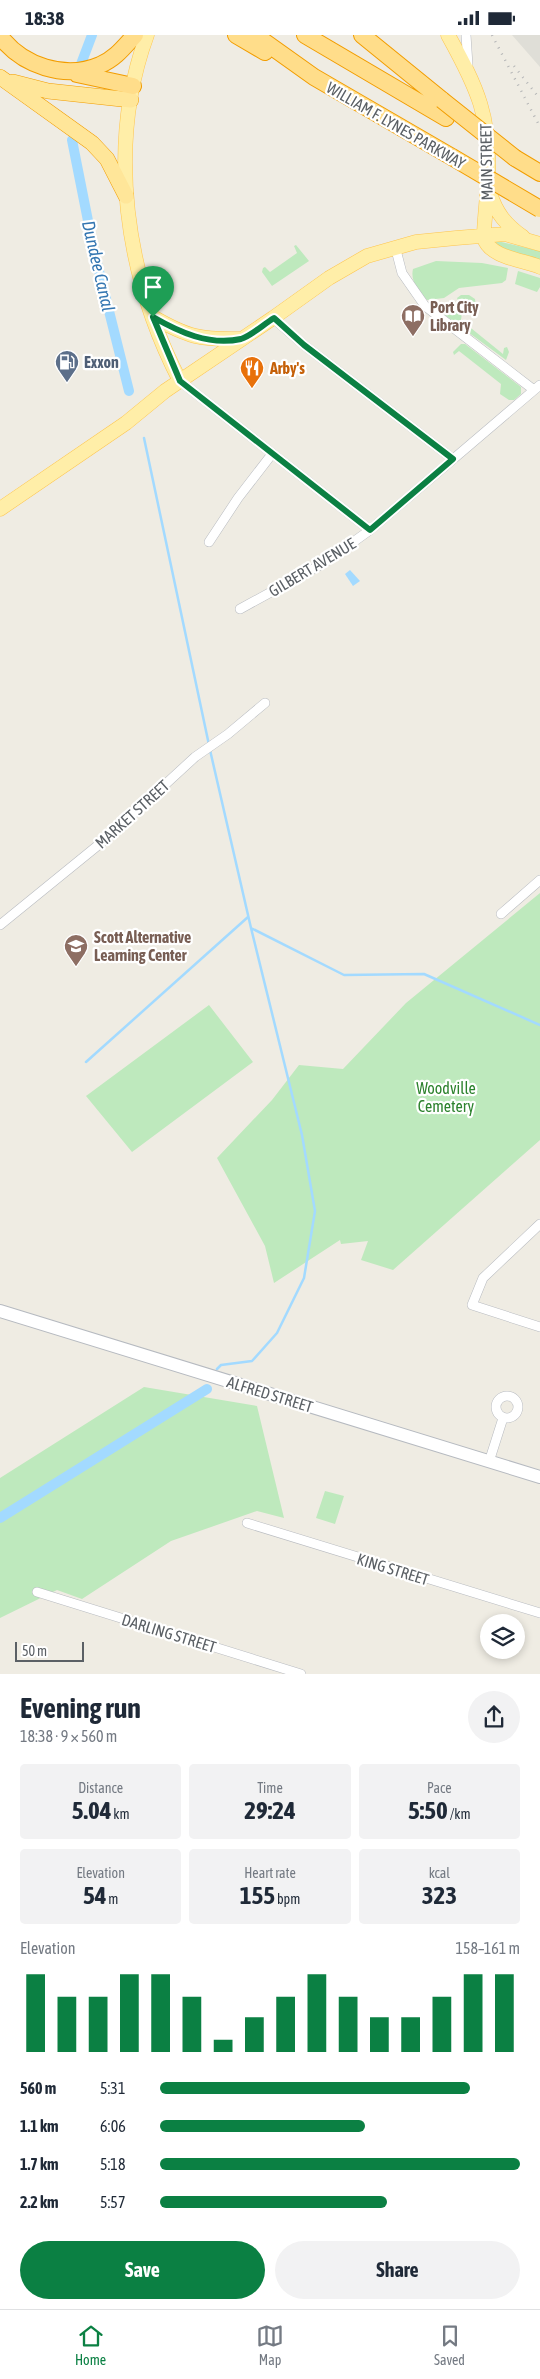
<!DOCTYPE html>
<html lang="en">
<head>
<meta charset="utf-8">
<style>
	:root { --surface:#fff; --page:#f2f2f3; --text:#1f2937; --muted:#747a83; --line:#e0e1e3; --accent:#0b8043 }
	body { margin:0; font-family:"Asap Condensed",sans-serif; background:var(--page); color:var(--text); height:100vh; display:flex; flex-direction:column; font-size:19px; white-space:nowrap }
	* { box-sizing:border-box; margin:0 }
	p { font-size:16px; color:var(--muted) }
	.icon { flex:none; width:28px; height:28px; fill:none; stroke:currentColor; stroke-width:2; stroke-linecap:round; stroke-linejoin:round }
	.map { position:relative; height:1639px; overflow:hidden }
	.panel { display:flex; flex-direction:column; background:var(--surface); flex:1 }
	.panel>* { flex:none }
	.tools { position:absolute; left:480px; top:1579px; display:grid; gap:10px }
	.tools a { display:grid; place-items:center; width:45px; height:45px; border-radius:50%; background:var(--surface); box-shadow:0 2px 8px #0003; font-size:25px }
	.scale { position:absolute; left:15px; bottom:12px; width:69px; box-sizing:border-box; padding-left:5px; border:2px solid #5b6065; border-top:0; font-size:14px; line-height:18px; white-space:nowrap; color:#5b6065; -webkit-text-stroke:4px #fff; paint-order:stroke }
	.pin { position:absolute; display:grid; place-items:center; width:42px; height:42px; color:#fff; margin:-51px -21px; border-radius:50% 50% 50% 0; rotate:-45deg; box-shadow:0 0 5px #0007 }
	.pin .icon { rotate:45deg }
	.round { display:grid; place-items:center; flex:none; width:52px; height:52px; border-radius:26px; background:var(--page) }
	.head { display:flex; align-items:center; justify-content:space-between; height:85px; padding:0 20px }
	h1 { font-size:28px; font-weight:700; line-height:38px }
	.stats { display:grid; grid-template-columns:repeat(3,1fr); gap:8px; height:85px; padding:5px 20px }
	.stats div { display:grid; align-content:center; border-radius:5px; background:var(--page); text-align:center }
	.stats b { font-size:25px; font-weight:700 }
	.stats small { font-size:14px; font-weight:400 }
	.stats p { font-size:14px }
	.chart { height:140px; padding:10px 20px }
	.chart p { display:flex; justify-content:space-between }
	.chart svg { width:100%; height:90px; margin-top:5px; stroke:var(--accent); stroke-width:6 }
	.action { display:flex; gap:10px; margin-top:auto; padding:10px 20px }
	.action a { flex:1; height:58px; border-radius:30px; background:var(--accent); color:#fff; font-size:20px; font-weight:700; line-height:58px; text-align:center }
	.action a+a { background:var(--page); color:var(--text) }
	ul { padding:0 20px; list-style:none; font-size:16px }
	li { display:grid; grid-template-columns:80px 60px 1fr; align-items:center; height:38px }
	li i { height:12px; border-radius:6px; background:var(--accent) }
	.status { display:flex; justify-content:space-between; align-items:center; height:35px; padding:0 25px; background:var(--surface); direction:ltr }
	.status svg { height:14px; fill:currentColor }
	.tabs { display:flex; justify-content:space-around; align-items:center; height:70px; border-top:1px solid var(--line); background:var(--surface); font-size:14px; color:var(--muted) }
	.tabs a { display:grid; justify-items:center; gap:2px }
	.tabs .active { color:var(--accent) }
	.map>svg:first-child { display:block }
	.industrial { fill:#dfded7 }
	.green { fill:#bee9bd }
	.water { fill:#a3daff }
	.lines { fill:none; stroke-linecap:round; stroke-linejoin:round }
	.stream { stroke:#a3daff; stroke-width:2.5 }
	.canal { stroke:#a3daff; stroke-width:10 }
	.minor-casing { stroke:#b8bbc0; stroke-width:10 }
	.secondary-casing { stroke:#b6bac0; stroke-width:14 }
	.primary-casing { stroke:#fec54d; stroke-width:15 }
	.trunk-casing { stroke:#f29d00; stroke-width:16 }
	.motorway-casing { stroke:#f29d00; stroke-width:18 }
	.minor { stroke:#fff; stroke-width:9 }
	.secondary { stroke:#fff; stroke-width:12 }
	.primary { stroke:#ffeea8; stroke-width:14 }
	.trunk { stroke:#ffe699; stroke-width:15 }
	.motorway { stroke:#ffdd8a; stroke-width:16 }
	.rail { stroke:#b4b5b6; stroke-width:2.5; stroke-dasharray:1 6; stroke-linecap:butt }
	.motorway-bridge-casing { stroke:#f29d00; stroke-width:18; stroke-linecap:butt }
	.motorway-bridge { stroke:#ffdd8a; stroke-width:16 }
	.route-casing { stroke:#fff; stroke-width:10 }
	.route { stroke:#0b8043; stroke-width:6 }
	.labels { text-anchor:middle; stroke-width:4.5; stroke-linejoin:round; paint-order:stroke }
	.street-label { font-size:16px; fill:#5b6065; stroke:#fff }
	.education-label { font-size:16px; font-weight:bold; fill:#785e54; stroke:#fff; text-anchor:start }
	.service-label { font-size:16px; font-weight:bold; fill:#4e5e75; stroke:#fff; text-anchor:start }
	.food-label { font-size:16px; font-weight:bold; fill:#c56008; stroke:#fff; text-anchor:start }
	.park-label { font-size:16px; fill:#2c822d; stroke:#fff }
	.water-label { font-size:18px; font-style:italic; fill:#3476b1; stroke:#fff }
</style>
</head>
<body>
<div class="status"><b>18:38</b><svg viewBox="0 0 49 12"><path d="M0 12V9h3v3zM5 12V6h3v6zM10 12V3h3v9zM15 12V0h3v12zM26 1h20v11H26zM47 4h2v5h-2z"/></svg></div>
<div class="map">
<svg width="540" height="1639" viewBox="0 0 540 1639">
	<rect width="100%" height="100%" fill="#efece3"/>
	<path class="industrial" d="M512,0H540V32Z"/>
	<path class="green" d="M493,205L540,216V227L505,217Z
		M296,210L309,226L272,251L262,237L263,233L265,232L270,237L297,218L294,211Z
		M436,226L482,228L508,233L506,245L502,248L459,253L444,263L427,265C419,256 410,247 413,234Z
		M518,236L540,243V252L537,257L515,249Z
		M461,260H469L475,264L476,274C470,276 459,269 457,263Z
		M444,275H453L462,278L461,285L503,319L504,313L507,312L509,317L506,325L442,278Z
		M461,309H465L521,352V359L514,365H509L500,359L501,349L459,316L454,320L453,317Z
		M540,858V1105L393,1235L361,1225L368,1206L341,1209L340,1205L274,1248L265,1211L217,1123L272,1065L299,1030L343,1034L406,968Z
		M209,970L253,1027L132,1117L86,1061Z
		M144,1352L257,1371L284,1483L257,1476L171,1506L82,1564L57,1555L0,1583V1443Z
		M325,1456L344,1461L335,1489L316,1483Z"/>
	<path class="water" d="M350,535L360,546L353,551L345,539Z"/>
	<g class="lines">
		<path class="stream" d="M144,403L209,710
			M210,715L251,893L302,1100L315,1176L304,1243L277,1298L252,1326L221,1330L217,1334
			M251,893L344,940L424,939L540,990
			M86,1027L248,882"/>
		<path class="canal" d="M81,29L92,0
			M72,105L94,216L129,356
			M0,1483L207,1354"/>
		<g class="minor-casing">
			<path id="minor" d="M466,0L468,30
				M395,211L402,238L425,271L534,355
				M273,283L304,310L453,424
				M180,346L370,495
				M209,507L238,463L272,419
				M240,574L324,528L370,495L540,350
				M501,879L540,845
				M0,890L107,803L195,722L228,699L265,668
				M540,1189L483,1243L472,1270L540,1292
				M496 1372a11 11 0 1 1 22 0a11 11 0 1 1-22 0Z
				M489,1427L503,1383
				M247,1488L540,1578
				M37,1557L301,1639"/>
		</g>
		<g class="secondary-casing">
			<path id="secondary" d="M0,1276L540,1442"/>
		</g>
		<g class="primary-casing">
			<path id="primary" d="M147,0C106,112 126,242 180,346
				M448,0C478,54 491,82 488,145C488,154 483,198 484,203C490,223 524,225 540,232
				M490,158C496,178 506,190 523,202
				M153,282C188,302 200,305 241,304
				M0,474L126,388L165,356L273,283L329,243L367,221L416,207L456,203L505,199L540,209"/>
		</g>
		<g class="trunk-casing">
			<path id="trunk" d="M0,42L92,108L107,124L126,161
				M13,47L48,56L131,65"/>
		</g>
		<g class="motorway-casing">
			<path id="motorway" d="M236,0L265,17
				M255,0L314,42L452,122
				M305,0L446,83
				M362,0L442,65
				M0,1C22,31 65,45 100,30C115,24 124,12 135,0
				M77,39L133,51
				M515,123L540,138"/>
		</g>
		<use href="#minor" class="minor"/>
		<use href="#secondary" class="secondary"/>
		<use href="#primary" class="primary"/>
		<use href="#trunk" class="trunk"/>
		<use href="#motorway" class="motorway"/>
		<path class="rail" d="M492,0L540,92
			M514,31L540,64"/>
		<g class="motorway-bridge-casing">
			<path id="motorway-bridge" d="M442,65L515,123
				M452,122L540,174"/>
		</g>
		<use href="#motorway-bridge" class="motorway-bridge"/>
	</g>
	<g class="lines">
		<g class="route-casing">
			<path id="route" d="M153,282C179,297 209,311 241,304C251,301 264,289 274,283L304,310L453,424L370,495L180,346Z"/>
		</g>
		<use href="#route" class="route"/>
	</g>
	<defs>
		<g id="library-pin" transform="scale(1.25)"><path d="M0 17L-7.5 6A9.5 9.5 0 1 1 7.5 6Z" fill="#8d6e63" stroke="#fff"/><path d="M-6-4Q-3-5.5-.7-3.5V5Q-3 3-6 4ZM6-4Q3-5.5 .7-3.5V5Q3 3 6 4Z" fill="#fff"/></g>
		<g id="fuel-pin" transform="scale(1.25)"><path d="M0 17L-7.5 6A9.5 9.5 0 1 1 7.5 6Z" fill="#5c6f8a" stroke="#fff"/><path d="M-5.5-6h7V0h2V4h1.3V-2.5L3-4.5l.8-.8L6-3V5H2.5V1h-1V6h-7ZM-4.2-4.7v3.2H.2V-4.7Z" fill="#fff"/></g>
		<g id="restaurant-pin" transform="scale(1.25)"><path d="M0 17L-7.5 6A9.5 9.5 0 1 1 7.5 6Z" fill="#e8710a" stroke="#fff"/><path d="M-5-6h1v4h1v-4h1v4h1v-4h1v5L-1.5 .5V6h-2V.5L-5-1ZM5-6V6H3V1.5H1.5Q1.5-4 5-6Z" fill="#fff"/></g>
		<g id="school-pin" transform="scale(1.25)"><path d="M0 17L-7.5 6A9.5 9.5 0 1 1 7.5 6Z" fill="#8d6e63" stroke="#fff"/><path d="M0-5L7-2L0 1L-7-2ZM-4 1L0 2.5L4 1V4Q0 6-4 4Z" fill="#fff"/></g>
	</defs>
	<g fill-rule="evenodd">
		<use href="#library-pin" x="413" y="281"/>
		<use href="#fuel-pin" x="67" y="327"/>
		<use href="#restaurant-pin" x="252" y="333"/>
		<use href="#school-pin" x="76" y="911"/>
	</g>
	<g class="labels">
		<g class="street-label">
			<text transform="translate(396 90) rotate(30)" y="6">WILLIAM F. LYNES PARKWAY</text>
			<text transform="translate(486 127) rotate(-91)" y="6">MAIN STREET</text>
			<text transform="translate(312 532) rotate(-31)" y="6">GILBERT AVENUE</text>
			<text transform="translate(132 779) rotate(-42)" y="6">MARKET STREET</text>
			<text transform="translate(270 1359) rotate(17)" y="6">ALFRED STREET</text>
			<text transform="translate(393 1534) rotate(17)" y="6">KING STREET</text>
			<text transform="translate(169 1598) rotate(17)" y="6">DARLING STREET</text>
		</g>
		<g class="education-label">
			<text x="430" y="278">Port City<tspan x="430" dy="18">Library</tspan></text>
			<text x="94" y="908">Scott Alternative<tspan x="94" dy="18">Learning Center</tspan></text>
		</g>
		<g class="service-label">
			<text x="84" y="333">Exxon</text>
		</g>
		<g class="food-label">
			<text x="270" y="339">Arby's</text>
		</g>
		<g class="park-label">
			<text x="446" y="1059">Woodville<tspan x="446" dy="18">Cemetery</tspan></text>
		</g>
		<g class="water-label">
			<text transform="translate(98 231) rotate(77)" y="6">Dundee Canal</text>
		</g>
	</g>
</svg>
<div class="tools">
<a><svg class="icon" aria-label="layers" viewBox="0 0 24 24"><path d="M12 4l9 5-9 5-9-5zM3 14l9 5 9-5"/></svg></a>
</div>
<div class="scale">50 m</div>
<div class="pin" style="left:153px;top:282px;background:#1e9e55"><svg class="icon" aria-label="arrive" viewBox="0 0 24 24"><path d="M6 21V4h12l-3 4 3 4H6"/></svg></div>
</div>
<section class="panel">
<div class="head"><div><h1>Evening run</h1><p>18:38 · 9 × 560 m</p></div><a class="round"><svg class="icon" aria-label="share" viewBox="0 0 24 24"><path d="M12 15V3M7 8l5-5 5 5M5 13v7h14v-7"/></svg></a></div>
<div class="stats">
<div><p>Distance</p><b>5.04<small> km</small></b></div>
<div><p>Time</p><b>29:24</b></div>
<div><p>Pace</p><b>5:50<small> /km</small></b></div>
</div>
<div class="stats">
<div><p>Elevation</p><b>54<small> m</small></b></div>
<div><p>Heart rate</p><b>155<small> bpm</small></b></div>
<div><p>kcal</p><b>323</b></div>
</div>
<div class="chart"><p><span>Elevation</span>158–161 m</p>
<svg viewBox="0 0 160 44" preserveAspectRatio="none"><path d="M5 44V6M15 44V17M25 44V17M35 44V6M45 44V6M55 44V17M65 44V38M75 44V27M85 44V17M95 44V6M105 44V17M115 44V27M125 44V27M135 44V17M145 44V6M155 44V6"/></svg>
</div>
<ul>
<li><b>560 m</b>5:31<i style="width:86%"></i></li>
<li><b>1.1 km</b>6:06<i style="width:57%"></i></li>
<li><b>1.7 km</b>5:18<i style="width:100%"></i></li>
<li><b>2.2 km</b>5:57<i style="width:63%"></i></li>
</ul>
<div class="action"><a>Save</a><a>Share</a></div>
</section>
<nav class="tabs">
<a class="active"><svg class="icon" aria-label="home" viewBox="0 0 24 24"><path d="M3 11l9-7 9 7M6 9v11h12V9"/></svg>Home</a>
<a><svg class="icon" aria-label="map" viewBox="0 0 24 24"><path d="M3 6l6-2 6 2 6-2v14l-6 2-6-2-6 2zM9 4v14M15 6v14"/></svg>Map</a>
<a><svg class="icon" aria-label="saved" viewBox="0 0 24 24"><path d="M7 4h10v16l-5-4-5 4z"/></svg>Saved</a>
</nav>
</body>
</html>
